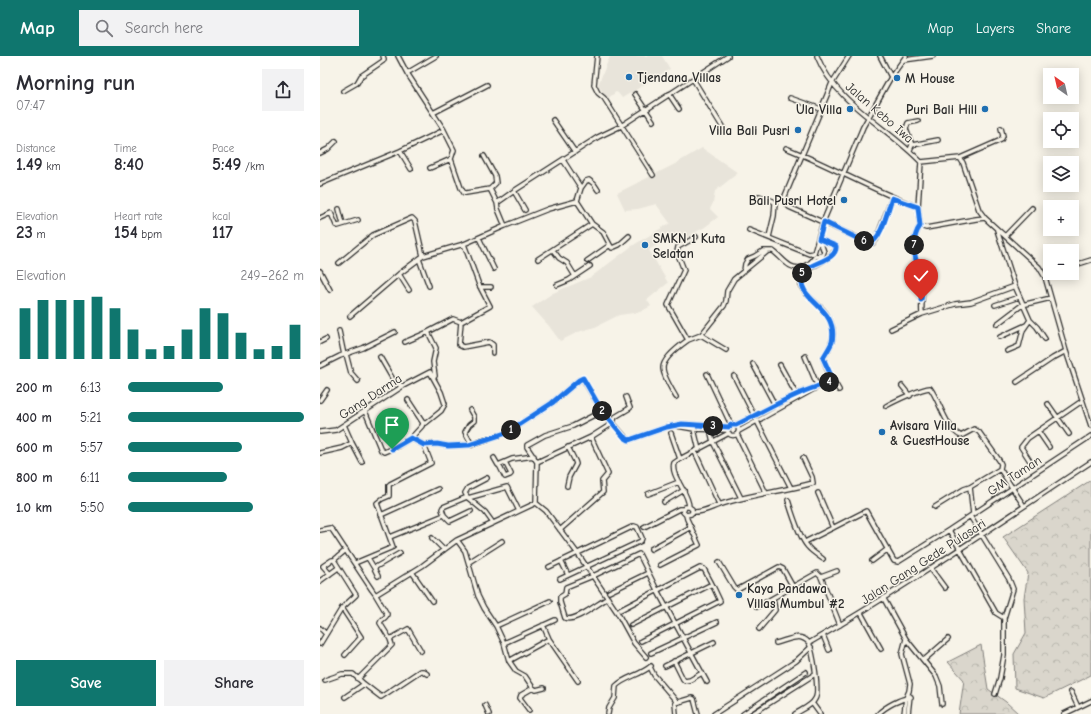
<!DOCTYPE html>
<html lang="en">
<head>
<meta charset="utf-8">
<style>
	:root { --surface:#fff; --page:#f2f2f3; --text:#2b2b33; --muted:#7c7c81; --accent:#0f766e }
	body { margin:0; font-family:"Comic Neue",sans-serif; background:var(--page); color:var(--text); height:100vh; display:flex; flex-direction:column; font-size:15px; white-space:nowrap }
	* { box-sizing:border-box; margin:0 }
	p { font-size:13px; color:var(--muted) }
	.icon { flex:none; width:22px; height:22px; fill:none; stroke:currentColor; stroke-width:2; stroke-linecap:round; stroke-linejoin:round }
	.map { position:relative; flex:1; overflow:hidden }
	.panel { display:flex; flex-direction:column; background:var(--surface); width:320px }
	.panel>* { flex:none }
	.needle { width:26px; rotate:326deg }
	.buttons { position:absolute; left:723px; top:12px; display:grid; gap:8px }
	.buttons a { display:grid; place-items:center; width:36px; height:36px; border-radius:0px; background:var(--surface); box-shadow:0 2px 10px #0003; font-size:20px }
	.pin { position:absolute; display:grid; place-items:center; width:34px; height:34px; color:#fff; margin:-41px -17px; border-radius:50% 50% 50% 0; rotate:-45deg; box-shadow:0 0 4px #0007 }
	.pin .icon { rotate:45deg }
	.km { position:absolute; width:20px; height:20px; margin:-10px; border-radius:50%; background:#222; color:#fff; font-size:11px; line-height:20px; text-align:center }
	.round { display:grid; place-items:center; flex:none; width:42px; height:42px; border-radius:0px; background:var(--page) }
	.head { display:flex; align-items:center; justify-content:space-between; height:68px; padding:0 16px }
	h1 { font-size:22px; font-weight:700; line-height:30px }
	.metrics { display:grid; grid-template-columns:repeat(3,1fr); gap:6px; height:68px; padding:4px 16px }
	.metrics div { display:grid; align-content:center }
	.metrics b { font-size:17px; font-weight:700 }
	.metrics small { font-size:11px; font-weight:400 }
	.metrics p { font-size:11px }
	.chart { height:112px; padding:8px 16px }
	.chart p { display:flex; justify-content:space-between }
	.chart svg { width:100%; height:72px; margin-top:4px; stroke:var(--accent); stroke-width:6 }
	.button { display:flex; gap:8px; margin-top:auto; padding:8px 16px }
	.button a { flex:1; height:46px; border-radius:0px; background:var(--accent); color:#fff; font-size:16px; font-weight:700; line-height:46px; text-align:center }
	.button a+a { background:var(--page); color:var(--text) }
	ul { padding:0 16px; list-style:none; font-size:13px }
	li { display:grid; grid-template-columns:64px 48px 1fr; align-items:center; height:30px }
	li i { height:10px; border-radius:5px; background:var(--accent) }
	header { display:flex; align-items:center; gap:24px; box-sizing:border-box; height:56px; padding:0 20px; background:var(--accent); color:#fff }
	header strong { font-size:19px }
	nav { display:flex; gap:22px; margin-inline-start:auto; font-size:14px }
	.search { width:280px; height:36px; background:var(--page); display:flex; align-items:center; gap:10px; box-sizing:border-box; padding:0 14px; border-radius:0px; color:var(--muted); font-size:15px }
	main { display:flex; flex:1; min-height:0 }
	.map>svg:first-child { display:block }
	.built { fill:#e8e4da }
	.forest { fill:url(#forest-crowns); stroke:#82807c }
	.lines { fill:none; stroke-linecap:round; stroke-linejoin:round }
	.street-casing { stroke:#2b2b2b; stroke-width:6 }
	.street { stroke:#f7f3e8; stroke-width:3.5 }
	.route-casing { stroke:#fff; stroke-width:8 }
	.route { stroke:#1a73e8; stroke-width:5 }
	.poi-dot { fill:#1f6fb2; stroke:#f7f3e8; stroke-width:1.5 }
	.labels { text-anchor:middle; stroke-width:3; stroke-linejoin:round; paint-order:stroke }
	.poi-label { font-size:13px; font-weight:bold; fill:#2b2b2b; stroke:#f7f3e8; text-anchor:start }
	.street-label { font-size:13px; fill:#2b2b2b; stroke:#f7f3e8 }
</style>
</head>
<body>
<header>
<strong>Map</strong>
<div class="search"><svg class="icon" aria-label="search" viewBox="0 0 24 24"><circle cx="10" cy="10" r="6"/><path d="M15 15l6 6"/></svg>Search here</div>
<nav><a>Map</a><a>Layers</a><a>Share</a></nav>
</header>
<main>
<section class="panel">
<div class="head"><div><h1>Morning run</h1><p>07:47</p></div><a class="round"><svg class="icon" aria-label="share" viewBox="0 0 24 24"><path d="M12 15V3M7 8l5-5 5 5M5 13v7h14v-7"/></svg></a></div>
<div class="metrics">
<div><p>Distance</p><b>1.49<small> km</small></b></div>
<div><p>Time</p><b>8:40</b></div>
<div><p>Pace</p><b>5:49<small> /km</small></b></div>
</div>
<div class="metrics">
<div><p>Elevation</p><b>23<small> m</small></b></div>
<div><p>Heart rate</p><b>154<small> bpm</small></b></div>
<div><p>kcal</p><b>117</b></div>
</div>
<div class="chart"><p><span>Elevation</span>249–262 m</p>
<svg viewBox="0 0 160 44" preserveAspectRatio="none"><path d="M5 44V13M15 44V8M25 44V8M35 44V8M45 44V6M55 44V13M65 44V26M75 44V38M85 44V36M95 44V26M105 44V13M115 44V16M125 44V28M135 44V38M145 44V36M155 44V23"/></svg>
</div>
<ul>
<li><b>200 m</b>6:13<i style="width:54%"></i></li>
<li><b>400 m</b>5:21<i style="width:100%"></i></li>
<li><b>600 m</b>5:57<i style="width:65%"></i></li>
<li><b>800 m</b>6:11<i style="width:56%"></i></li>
<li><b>1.0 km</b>5:50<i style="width:71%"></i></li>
</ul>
<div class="button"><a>Save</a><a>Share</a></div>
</section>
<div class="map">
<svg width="771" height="658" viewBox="0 0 771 658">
	<defs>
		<pattern id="forest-crowns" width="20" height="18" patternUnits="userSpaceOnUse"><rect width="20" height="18" fill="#dad6cc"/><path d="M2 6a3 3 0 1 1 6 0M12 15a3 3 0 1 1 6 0" fill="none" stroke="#bbb8af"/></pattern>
	</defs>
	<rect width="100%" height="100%" fill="#f7f3e8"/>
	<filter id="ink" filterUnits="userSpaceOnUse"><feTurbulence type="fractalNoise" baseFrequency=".025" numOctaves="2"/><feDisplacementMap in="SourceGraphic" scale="8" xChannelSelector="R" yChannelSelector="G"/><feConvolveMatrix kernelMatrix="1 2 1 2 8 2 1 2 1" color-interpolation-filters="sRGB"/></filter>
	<g filter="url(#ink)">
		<path class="built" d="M290,0H342L350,13L302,42L298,37L296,36L287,43L278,29Z
			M382,92L418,117L395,135L393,147L390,153L398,161L385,171L356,187L338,188L329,194L348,227L327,244L331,250L320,256L299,259L275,271L258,276L240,285L229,270L212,251L233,237L271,221L312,190L350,167L336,148L318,153L305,154L297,137L355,108Z"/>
		<path class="forest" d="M771,424V619L724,642L695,632L694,598L706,577L704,542L708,517L683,481Z
			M661,589L668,633L686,646L699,658H639L644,624L628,606Z"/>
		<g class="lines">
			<g class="street-casing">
				<path id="street" d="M78,0L87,17L124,74L134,94L131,103L110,112
					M277,0L274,29L278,37L284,42L333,119
					M497,0C516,48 567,70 601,106L598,151L600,170L606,172L656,163L665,162
					M529,0L512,27L465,140V146L469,151L549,187H553L556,184L572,142
					M584,4L613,0
					M87,17L116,0
					M571,21L586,0
					M373,23L403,72
					M23,35L37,27L41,20L63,5L64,3L63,0
					M315,38L333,65
					M349,38L359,53
					M470,42L501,53
					M113,57L167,29
					M233,64L255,96
					M592,89L618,84
					M466,92C511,110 552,134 598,151
					M590,94L592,89L586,73L588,67L598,65
					M80,95L91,113
					M0,97L8,93L16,85
					M640,102L681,84L683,80L681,72
					M131,103L141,132L144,137H146L170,133L176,127L175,120L164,100
					M243,104L261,132L257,145L228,153L185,170L178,153L177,147L194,135L278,81L301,70L408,0
					M601,106L640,102L643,107L659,154L665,162L719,211L725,221L746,295L771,370
					M0,128L80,95L124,74
					M261,132L266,125L269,124L274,128L278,134
					M170,133L177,147
					M194,135L205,154
					M439,140L453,145L455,147L454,160L449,181
					M257,145L272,168L283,176L290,189
					M19,153L23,168
					M0,162L11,157L16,169L18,170L38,164
					M600,170C587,189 599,212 602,233C603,241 601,249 602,258
					M429,174L489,198L494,197L503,166L543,71L571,21L560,0
					M677,174L695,230L710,264L703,274L699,290L687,295
					M685,180L712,152
					M159,182L174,213
					M499,183L516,190C517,202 490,209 482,218L481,230C485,238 492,243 498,249C509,258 517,274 511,288C509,293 506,298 503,302L508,315L519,334
					M144,188L159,229L170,250L141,266L139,289L143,291L169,286L173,289V297
					M290,189L292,192L299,189L309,180
					M233,194L239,202L247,207L255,220
					M99,203L109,230
					M218,203L272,168
					M267,205L290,189
					M19,207L53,179L92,162L95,165L103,200
					M490,207L495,201L502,199
					M752,210L771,204
					M0,215L10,234
					M424,215L425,208L428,203L435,200L443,195H448
					M79,218L89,234
					M725,221L735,217
					M237,229L249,224L270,210
					M160,231H171
					M675,249L699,241
					M30,260L79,218L103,200L144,188L185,170
					M710,264L717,271L725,283
					M677,268L702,249L731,242
					M571,273L602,258L635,248L651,246L695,230
					M19,275L24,299
					M108,276L116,292L113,306L115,320L114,321
					M381,279L404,250L406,245L407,235L414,223L448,195H453C462,201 469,215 482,211C485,210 487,208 490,207C499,204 501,205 504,196L502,190L498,186
					M680,281L706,269
					M368,284L381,279L406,294
					M0,286L6,283
					M85,286L108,276L133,263L141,266
					M26,298L31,317L38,325
					M485,300L498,331
					M60,301L75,327L83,330
					M433,308L456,351
					M460,309L476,338
					M0,310L20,300L43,292L75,276
					M387,318L411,369
					M414,320L471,432
					M697,326L733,302L746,295
					M582,330L590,340
					M356,341C352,334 343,320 343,312C343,302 361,289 368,284L348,249L364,214L357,196L358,191L376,181
					M0,344L7,334
					M88,344L103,367L102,370L91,382
					M728,348L749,378
					M566,350C573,346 602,332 610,332C620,345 625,372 641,380L654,373L659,376L679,404L681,408L680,413L704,450
					M150,354L154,361V365L149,369L145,376L152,389
					M45,355L61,394L64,396L78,390L91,382L104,389L117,388L128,390L149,389L186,377L232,347L259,324L263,323L282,355
					M293,367L295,361L310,352L306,341
					M407.5 374a5.5 5.5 0 1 1 11 0a5.5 5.5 0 1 1-11 0Z
					M24,369L32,387L42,406
					M416,369C437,359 457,347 478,338C490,332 502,330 513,324
					M357,370L374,373L408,374
					M374,373L379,394
					M390,373L393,386L421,442
					M419,375L494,333
					M718,375L729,391
					M0,376L16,374L83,330L110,316L121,336L125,348L121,355L106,367H103
					M351,377L360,403L409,377
					M417,378L446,437
					M375,396L399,448
					M0,397L22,392L32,387
					M174,402L178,409L192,403L214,400
					M360,403L354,407C350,420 369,436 369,451
					M710,405L701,391L708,382L762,345
					M217,406L271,381L293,367L305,381L309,384L347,371L362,368L409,371
					M179,409L185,421L190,419L191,418L185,406
					M167,422L148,432L145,437L148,442L165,456L173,467
					M247,430L249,421L256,408L255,405L248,391
					M498,437L513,472
					M328,438L359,426
					M147,441L123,451L122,453L124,459L130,465L151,455
					M148,442L187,431L199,455
					M468,444C472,457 479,481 488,491C492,496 498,499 503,503
					M344,446L364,434
					M216,447L217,406L207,391V389L225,379L253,370L282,355L293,367
					M615,451L644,433L650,431
					M372,456C382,457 390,452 399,449C429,438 462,436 493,427L492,421L483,402
					M653,458L650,431L680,413
					M61,459L118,433
					M650,460L689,523L693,533L684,562V599L680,622L675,638
					M324,471L359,453H364
					M0,474L10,472L13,475L52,534L55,538H57L102,510L137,484L216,447L226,455L258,498L297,556L314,587L326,601
					M240,474L283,436L282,425L288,418L271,381
					M629,474L676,557L684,562
					M70,481L124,459
					M112,482L124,494
					M137,484L145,495L158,540L164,552L176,570L184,587L189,605L196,615L205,620L213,632L216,634L224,632
					M485,486L546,455L574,505L578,506L629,474L771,380
					M331,493L371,471
					M48,502L54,512L80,497
					M241,505L248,519
					M552,505L568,493
					M149,506L182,485
					M399,506L414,531L417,534L459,511L463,513L473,531
					M35,507L73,491L57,447L62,443L69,440V429L70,428L111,407L104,389
					M340,509L379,489L367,463L366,459L363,456L365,451H369L372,453V456L371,458L366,459
					M229,511L314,470L317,471L322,482L321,485L240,523
					M54,512L58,520
					M611,513L625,532
					M92,516L112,545
					M10,518L3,510L12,504H14
					M501,521L517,515
					M0,525L18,512
					M289,536L328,517
					M288,542C278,547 255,567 245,562L240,546V541L245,538L246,531L273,520L319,498L337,534L387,626
					M564,543L586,583L582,598L590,628L589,635L586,642L584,658
					M437,551L497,517L501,521L520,569
					M22,552L41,581L25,599
					M300,554L380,512L384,513L392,528L400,545L321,585
					M541,557L561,593
					M223,569L229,583L258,625
					M311,569L392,528
					M176,570L230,545
					M0,572L6,578
					M439,573L455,554L453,542
					M503,579L509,594
					M70,583L88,573L101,595
					M586,583L616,620L620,630L622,648
					M184,587L235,564
					M456,587C468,584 480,576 489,587
					M0,588L22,552L36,539L14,504L26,494
					M331,597L397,566
					M604,604L628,583
					M189,605L229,583
					M354,605L363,623L365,625L370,624L382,617
					M345,610L394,586
					M330,611L334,619L357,646
					M38,623L72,589L70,583L60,567C61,563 67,562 67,558L55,538
					M5,624L22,618H33L44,628L61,641L100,615H103L107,618
					M751,636L758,651
					M25,641L44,628
					M492,647L500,658
					M165,649L169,658
					M209,654L200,642L201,639L213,632
					M288,658L289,652L295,642L296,630C305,621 321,619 331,610
					M356,658L355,647L372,642L374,643L378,658
					M394,658L476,605L491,591
					M423,658L486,616
					M432,658L495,618
					M475,658C481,654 492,650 495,643C500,636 493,595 489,587C586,531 678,467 771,406
					M558,658C566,650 580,643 591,641
					M588,658L590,640
					M744,658L771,645"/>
			</g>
			<use href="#street" class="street"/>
		</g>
	</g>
	<g class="lines" filter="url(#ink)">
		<g class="route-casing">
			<path id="route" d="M72,393L91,382L104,389L117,388L128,390L149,389L186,377L232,347L259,324L263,322L282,355L304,381L309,384L347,371L362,368L409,371L411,369H416C437,359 457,347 478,338C490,332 502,330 513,324L503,302C506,297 510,291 512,286C519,250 477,246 482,220C484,206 518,206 516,190L499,183L504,166L549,188C561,185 568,153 572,142L598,151L600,170C584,193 606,219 601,244"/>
		</g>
		<use href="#route" class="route"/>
	</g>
	<g class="poi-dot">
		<circle cx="309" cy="21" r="4"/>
		<circle cx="577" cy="22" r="4"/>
		<circle cx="530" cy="53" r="4"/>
		<circle cx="665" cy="53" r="4"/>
		<circle cx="478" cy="74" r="4"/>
		<circle cx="524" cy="144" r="4"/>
		<circle cx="325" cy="189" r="4"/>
		<circle cx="562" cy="376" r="4"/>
		<circle cx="419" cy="539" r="4"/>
	</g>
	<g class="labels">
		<g class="poi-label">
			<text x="317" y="26">Tjendana Villas</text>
			<text x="585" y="27">M House</text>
			<text x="522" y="58" text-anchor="end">Ula Villa</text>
			<text x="657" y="58" text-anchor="end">Puri Bali Hill</text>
			<text x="470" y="79" text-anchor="end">Villa Bali Pusri</text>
			<text x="516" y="149" text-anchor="end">Bali Pusri Hotel</text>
			<text x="333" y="187">SMKN 1 Kuta<tspan x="333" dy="15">Selatan</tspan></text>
			<text x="570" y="374">Avisara Villa<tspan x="570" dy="15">&amp; GuestHouse</tspan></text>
			<text x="427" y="537">Kaya Pandawa<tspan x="427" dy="15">Villas Mumbul #2</tspan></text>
		</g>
		<g class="street-label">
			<text transform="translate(560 56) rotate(41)" y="5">Jalan Kebo Iwa</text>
			<text transform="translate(50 340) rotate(-33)" y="5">Gang Darma</text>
			<text transform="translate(694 419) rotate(-33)" y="5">GM Taman</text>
			<text transform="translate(603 505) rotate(-33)" y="5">Jalan Gang Gede Pulasari</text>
		</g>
	</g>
</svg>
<div class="buttons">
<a><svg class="needle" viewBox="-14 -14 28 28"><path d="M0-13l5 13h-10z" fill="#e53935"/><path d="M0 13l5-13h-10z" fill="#7c7c81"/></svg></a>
<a><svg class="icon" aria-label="locate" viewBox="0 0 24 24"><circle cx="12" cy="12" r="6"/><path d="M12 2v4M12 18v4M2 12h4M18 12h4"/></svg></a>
<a><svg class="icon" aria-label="layers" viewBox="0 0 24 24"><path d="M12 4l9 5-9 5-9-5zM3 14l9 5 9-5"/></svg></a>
<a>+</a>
<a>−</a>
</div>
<div class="pin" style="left:72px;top:393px;background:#1e9e55"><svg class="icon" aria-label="arrive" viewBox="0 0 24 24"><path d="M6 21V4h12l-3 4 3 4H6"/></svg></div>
<div class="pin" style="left:601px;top:244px;background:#d93025"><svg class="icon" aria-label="check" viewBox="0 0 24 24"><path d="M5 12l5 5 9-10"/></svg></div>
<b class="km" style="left:191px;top:374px">1</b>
<b class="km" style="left:282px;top:355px">2</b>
<b class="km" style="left:393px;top:370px">3</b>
<b class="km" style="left:509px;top:326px">4</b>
<b class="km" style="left:482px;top:217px">5</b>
<b class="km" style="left:544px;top:185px">6</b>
<b class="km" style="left:594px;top:189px">7</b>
</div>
</main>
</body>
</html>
